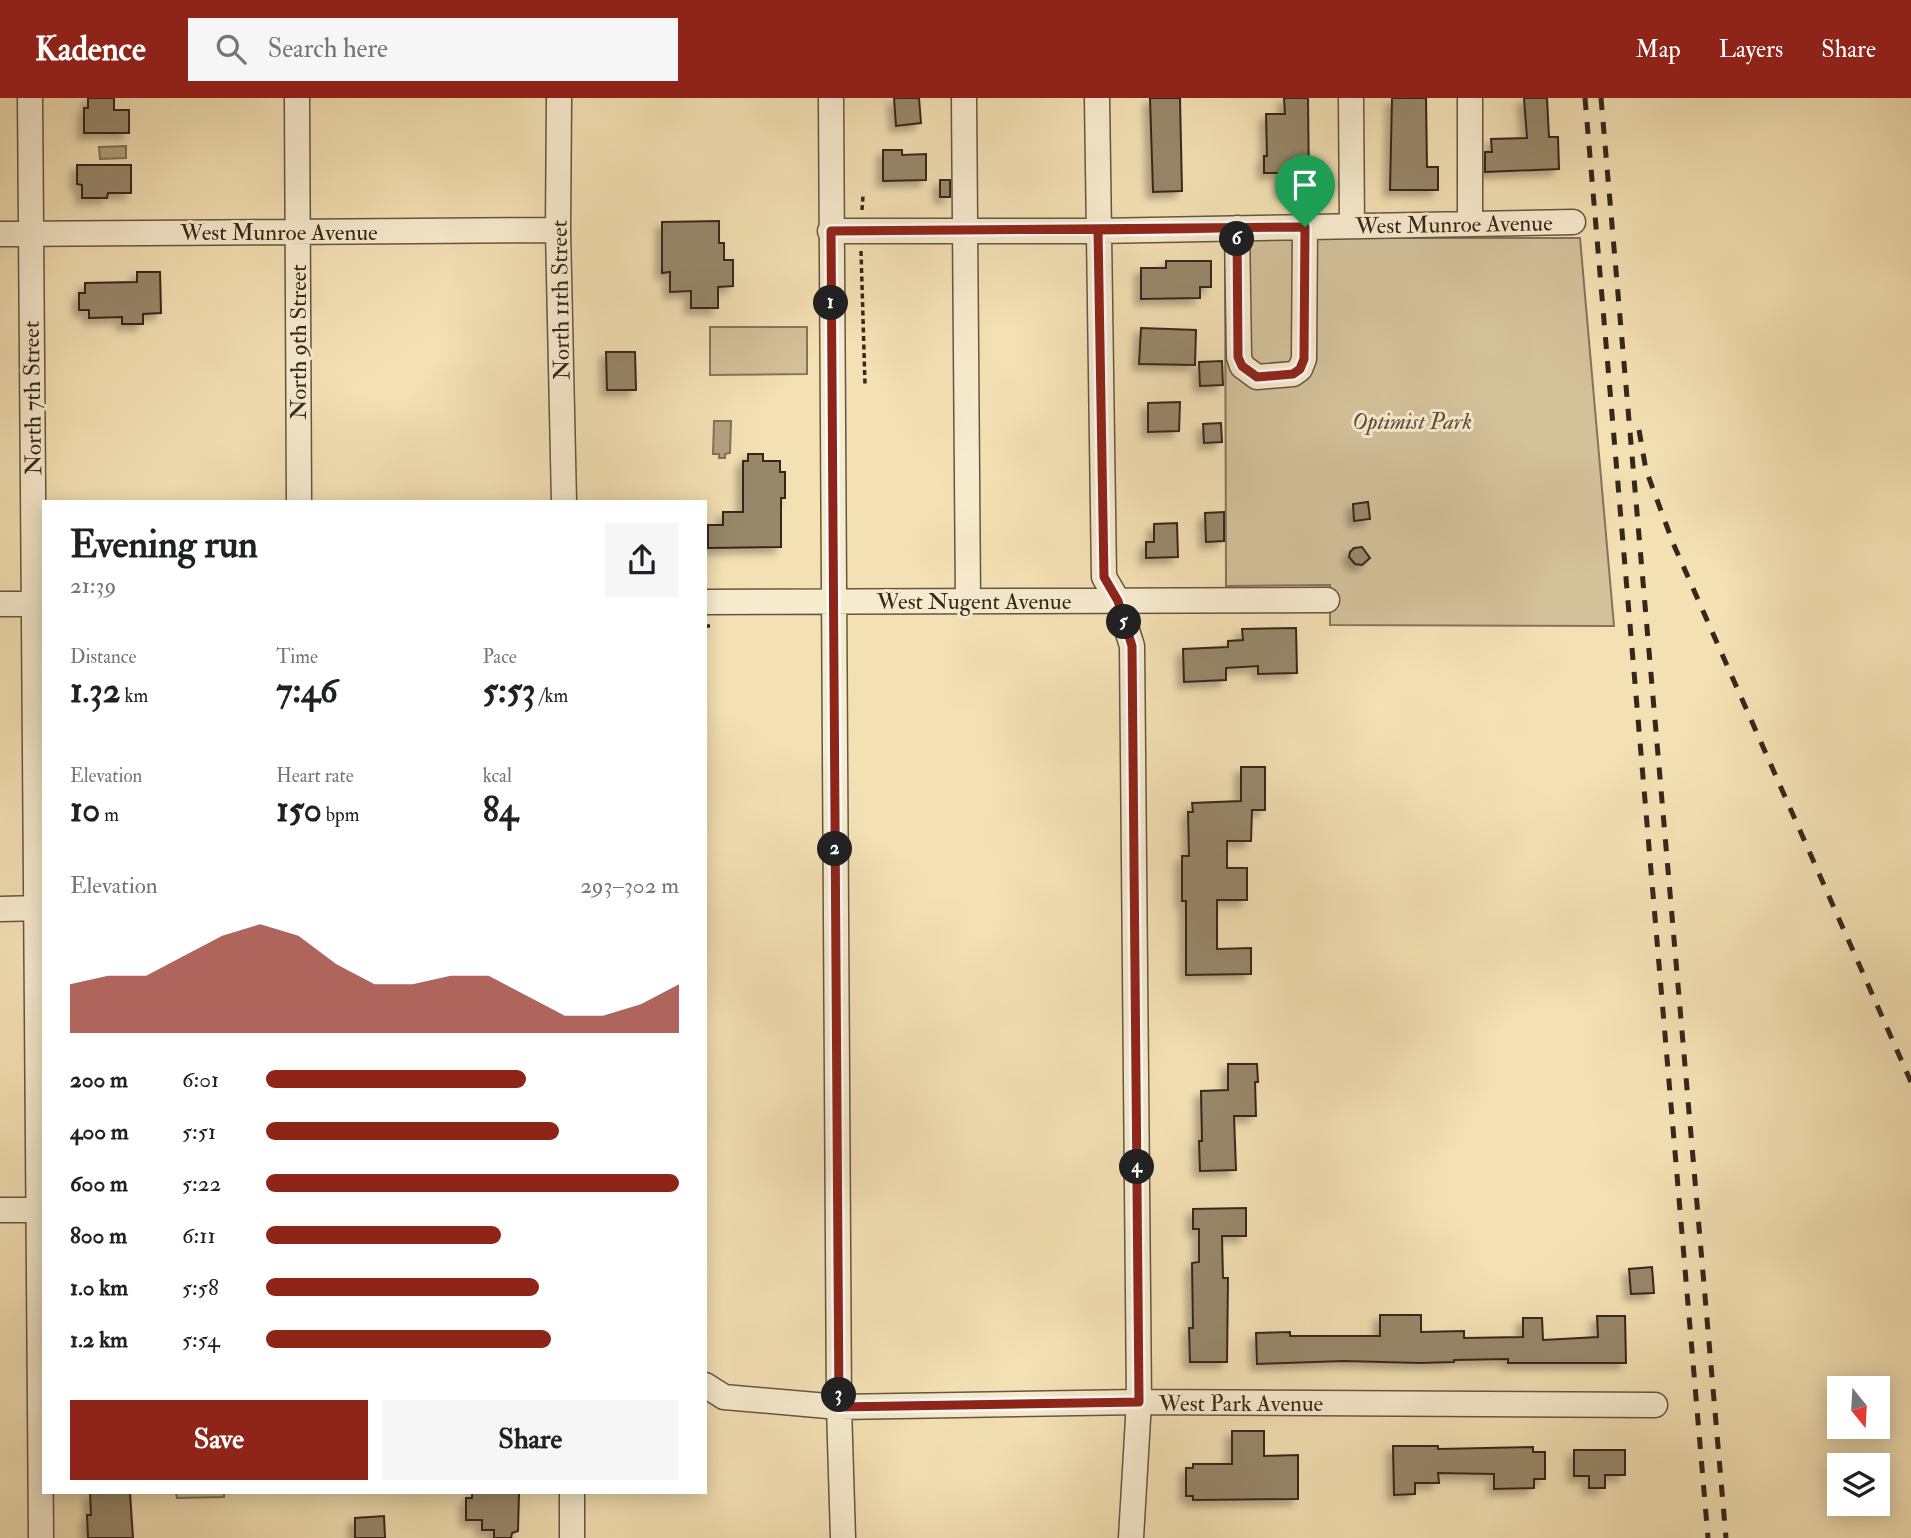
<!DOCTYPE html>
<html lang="en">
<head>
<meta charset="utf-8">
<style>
	:root { --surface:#fff; --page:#f6f6f6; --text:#202124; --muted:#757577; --accent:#8f2418 }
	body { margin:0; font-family:"IM FELL Double Pica",serif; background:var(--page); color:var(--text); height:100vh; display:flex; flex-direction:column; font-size:26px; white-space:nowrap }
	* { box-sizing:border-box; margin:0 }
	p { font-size:23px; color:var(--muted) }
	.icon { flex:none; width:38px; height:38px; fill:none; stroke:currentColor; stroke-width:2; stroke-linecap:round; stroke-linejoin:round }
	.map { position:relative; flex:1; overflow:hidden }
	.side { position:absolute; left:42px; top:402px; width:665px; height:994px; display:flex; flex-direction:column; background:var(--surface); border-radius:0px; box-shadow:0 4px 18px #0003 }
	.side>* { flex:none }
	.needle { width:46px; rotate:162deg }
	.controls { position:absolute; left:1827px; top:1278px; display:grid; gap:14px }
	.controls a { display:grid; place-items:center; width:63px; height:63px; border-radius:0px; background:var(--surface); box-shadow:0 4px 18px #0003; font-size:35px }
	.pin { position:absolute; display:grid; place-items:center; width:60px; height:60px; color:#fff; margin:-72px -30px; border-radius:50% 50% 50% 0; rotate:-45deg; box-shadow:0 0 7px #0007 }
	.pin .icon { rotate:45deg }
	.km { position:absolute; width:35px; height:35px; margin:-18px; border-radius:50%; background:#222; color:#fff; font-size:19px; line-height:35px; text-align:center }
	.round { display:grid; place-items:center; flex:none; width:74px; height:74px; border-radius:0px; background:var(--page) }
	.overview { display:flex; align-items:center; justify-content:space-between; height:119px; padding:0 28px }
	h1 { font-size:38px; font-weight:800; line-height:52px }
	.figures { display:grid; grid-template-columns:repeat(3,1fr); gap:10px; height:119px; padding:7px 28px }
	.figures div { display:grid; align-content:center }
	.figures b { font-size:35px; font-weight:800 }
	.figures small { font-size:19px; font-weight:400 }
	.figures p { font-size:19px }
	.chart { height:196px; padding:14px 28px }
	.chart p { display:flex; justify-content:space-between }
	.chart svg { width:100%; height:126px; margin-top:7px; fill:var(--accent); opacity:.7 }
	.cta { display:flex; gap:14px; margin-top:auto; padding:14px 28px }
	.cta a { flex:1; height:80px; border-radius:0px; background:var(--accent); color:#fff; font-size:28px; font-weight:800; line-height:80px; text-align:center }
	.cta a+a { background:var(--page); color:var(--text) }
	ul { padding:0 28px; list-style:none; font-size:23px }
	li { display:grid; grid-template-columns:112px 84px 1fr; align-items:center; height:52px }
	li i { height:18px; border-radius:9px; background:var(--accent) }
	header { display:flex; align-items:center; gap:42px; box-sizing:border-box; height:98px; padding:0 35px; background:var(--accent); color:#fff }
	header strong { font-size:33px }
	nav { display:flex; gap:38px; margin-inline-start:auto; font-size:24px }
	.search { width:490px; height:63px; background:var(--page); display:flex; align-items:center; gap:18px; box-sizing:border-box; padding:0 24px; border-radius:0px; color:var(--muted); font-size:26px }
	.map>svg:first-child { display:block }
	.green { fill:#d3c19a; stroke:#84745c; stroke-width:2 }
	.water { fill:#b2a180; stroke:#807158; stroke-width:2 }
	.building { fill:#97886b; stroke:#34281d; stroke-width:2; filter:url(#shadow) }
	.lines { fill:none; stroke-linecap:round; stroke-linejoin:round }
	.minor-casing { stroke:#645642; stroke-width:27 }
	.path { stroke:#34281d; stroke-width:3.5; stroke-dasharray:5 3.5; stroke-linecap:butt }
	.minor { stroke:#f7ebce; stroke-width:24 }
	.rail { stroke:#34281d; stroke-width:5; stroke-dasharray:12 12; stroke-linecap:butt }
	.route-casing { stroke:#fff; stroke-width:14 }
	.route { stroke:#8f2418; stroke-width:9 }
	.labels { text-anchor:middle; stroke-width:6; stroke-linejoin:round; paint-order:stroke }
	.street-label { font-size:23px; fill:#34281d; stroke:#f7ebce }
	.park-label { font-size:23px; font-style:italic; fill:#5c4e3c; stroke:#f7ebce }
</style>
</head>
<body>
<header>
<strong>Kadence</strong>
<div class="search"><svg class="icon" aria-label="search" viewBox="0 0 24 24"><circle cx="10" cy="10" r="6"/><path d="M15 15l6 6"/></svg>Search here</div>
<nav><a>Map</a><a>Layers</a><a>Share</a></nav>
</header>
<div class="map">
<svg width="1911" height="1440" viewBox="0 0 1911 1440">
	<defs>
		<filter id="shadow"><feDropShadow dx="-6" dy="6" stdDeviation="3.5" flood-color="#0004"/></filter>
	</defs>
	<rect width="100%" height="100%" fill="#f3e0b3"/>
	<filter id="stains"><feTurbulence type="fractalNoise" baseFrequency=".00286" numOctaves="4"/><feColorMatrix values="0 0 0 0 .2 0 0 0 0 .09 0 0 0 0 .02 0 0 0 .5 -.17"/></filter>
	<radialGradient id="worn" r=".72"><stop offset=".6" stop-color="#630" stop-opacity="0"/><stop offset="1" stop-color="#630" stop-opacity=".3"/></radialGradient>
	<path class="green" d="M1225,140H1580L1614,528L1330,527V487L1226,488Z
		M710,229H807V276L710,277Z
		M176,1395H224V1399L177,1400Z"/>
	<path class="water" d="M126,48V60L100,61L99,49Z
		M714,323H731L730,355L725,356V360H719V356H713Z"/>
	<path class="building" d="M88,0H114V12H129V35H84V10H88Z
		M894,0H919L921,25L896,28Z
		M1150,0H1180L1182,93L1153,94Z
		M1284,0H1308L1309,94H1281V75H1264V58H1267L1266,16H1285Z
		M1392,0H1426L1427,69H1438V92H1390Z
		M1524,0H1547L1549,39H1558L1559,71L1485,74V54H1492L1491,41L1527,40Z
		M883,52H902V57L926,56V82L883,83Z
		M77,67H131V95H108L107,100H82V87L77,86Z
		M940,82H950V99H940Z
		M719,123V145H724V162H733V188L718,189V210H691V193L670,194V174L662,175V124Z
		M1166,163H1211V189H1200V200L1141,201V170H1166Z
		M137,174H160L161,215L143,216V226H122V219L89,220V212H79V195H85V185L137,184Z
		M1141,230L1196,232L1195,267L1139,266Z
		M606,254H635L636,292H607Z
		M1222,263L1223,287L1200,288L1199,264Z
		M1180,304L1179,333L1148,334V305Z
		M1221,325L1222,344L1204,345L1203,326Z
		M748,356H763V363H780V374H785V400H781V449L708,450V427H723V414H743V363H748Z
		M1368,404L1370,421L1354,423L1353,406Z
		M1224,414V443L1206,444L1205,415Z
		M1177,425L1178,459L1146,460V444H1154V426Z
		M1362,449L1370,460L1362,467L1355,466L1349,459L1350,454L1354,450Z
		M1296,530L1297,575L1258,576V568L1226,570V582L1184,584L1183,551L1228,549V543L1243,542L1242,531Z
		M1241,669H1265V712H1252L1251,743H1227V770H1247V802H1217V851L1251,850V876L1186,877V803H1182V758H1189L1188,714H1193L1192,705L1241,703Z
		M1228,966H1257L1258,984H1255L1256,1018H1234L1236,1072L1200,1073L1199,1043H1202L1201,993L1228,992Z
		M1246,1110V1138H1222L1223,1180H1228L1227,1264H1190L1189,1230H1193L1192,1165L1199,1164V1131H1193V1111Z
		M1652,1169L1654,1195L1631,1196L1629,1171Z
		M1380,1217H1421V1234L1464,1233V1240L1523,1239V1220H1542L1543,1242L1598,1239L1597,1218H1625L1626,1265H1508V1261L1454,1262V1264L1420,1265L1344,1263L1257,1266L1256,1235L1290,1234V1238H1380Z
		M1232,1333H1264V1358L1298,1357V1401L1193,1402V1398H1186V1370H1193V1366H1232Z
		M1393,1348H1438V1351L1533,1349V1354H1545V1381H1534V1390L1494,1391V1376L1438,1375L1439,1385H1415V1396L1394,1397Z
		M1574,1352H1625V1377H1605V1390H1589V1378H1574Z
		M90,1395H130L133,1440H88L87,1417H91Z
		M472,1395H519L518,1433L512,1435L511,1440H494V1432H482V1422H466V1400H472Z
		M384,1418L385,1440H355V1420Z"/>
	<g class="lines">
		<g class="minor-casing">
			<path id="minor" d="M30,0L41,1440
				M297,0L299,404
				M559,0L558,132L564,404
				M831,0L839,1309L843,1440
				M964,0L968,503
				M1097,0L1104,479L1118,503L1132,548L1139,1304L1131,1440
				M1351,0L1352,128
				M1470,126V0
				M1237,130L1239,259L1242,268L1257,279L1293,276L1300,271L1304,261L1305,129
				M830,133H1098L1573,124
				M0,136L558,132
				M705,504L1327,502
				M0,506H44
				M0,811L44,810
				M0,1112H44
				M705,1287L724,1299L839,1309L1139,1304L1655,1307
				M572,1440V1395"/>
		</g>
		<path class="path" d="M862,112L863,98
			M861,153L865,287
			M705,528H712"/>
		<use href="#minor" class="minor"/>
		<path class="rail" d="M1585,0L1708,1440
			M1601,0L1726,1440
			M1639,332L1646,372L1673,445L1911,984"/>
	</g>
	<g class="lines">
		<g class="route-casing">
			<path id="route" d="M1305,129L831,133L839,1309L1139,1304L1132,548L1118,503L1104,479L1098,132L1237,130L1238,259L1242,268L1257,279L1293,276L1300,271L1304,261L1305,129"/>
		</g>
		<use href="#route" class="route"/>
	</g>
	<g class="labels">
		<g class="street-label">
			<text transform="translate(1454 126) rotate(-1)" y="8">West Munroe Avenue</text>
			<text x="279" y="142">West Munroe Avenue</text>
			<text transform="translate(560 202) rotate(-91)" y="8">North 11th Street</text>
			<text transform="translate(298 244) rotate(-90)" y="8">North 9th Street</text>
			<text transform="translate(32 300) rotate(-91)" y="8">North 7th Street</text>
			<text x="974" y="511">West Nugent Avenue</text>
			<text x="1241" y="1313">West Park Avenue</text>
		</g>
		<g class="park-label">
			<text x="1412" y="331">Optimist Park</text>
		</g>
	</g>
	<rect width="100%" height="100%" filter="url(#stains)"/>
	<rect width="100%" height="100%" fill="url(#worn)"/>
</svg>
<div class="controls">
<a><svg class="needle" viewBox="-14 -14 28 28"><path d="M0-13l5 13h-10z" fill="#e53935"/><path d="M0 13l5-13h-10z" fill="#757577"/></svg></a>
<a><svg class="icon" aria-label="layers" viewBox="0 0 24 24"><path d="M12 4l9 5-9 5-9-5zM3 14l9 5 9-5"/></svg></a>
</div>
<div class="pin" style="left:1305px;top:129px;background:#1e9e55"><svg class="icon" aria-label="arrive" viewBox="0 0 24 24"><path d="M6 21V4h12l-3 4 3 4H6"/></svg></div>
<b class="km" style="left:831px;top:205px">1</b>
<b class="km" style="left:835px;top:751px">2</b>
<b class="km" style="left:839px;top:1297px">3</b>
<b class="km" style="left:1137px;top:1069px">4</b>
<b class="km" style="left:1124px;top:524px">5</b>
<b class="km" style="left:1237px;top:141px">6</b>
<section class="side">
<div class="overview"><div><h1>Evening run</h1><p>21:39</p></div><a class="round"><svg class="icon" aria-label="share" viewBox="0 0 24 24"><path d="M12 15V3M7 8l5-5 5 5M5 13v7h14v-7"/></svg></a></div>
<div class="figures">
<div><p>Distance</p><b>1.32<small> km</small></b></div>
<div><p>Time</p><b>7:46</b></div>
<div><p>Pace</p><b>5:53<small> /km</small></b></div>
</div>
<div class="figures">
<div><p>Elevation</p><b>10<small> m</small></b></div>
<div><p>Heart rate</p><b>150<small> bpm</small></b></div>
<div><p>kcal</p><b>84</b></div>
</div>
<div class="chart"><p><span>Elevation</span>293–302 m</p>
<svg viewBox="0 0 160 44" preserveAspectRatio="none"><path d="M0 44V27L10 24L20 24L30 17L40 10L50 6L60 10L70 20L80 27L90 27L100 24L110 24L120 31L130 38L140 38L150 34L160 27V44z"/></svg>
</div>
<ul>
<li><b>200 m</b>6:01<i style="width:63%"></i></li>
<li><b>400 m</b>5:51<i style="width:71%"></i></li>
<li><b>600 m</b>5:22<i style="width:100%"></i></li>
<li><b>800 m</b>6:11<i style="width:57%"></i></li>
<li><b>1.0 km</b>5:58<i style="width:66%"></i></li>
<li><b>1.2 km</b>5:54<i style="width:69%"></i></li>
</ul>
<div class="cta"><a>Save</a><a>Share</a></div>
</section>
</div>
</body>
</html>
